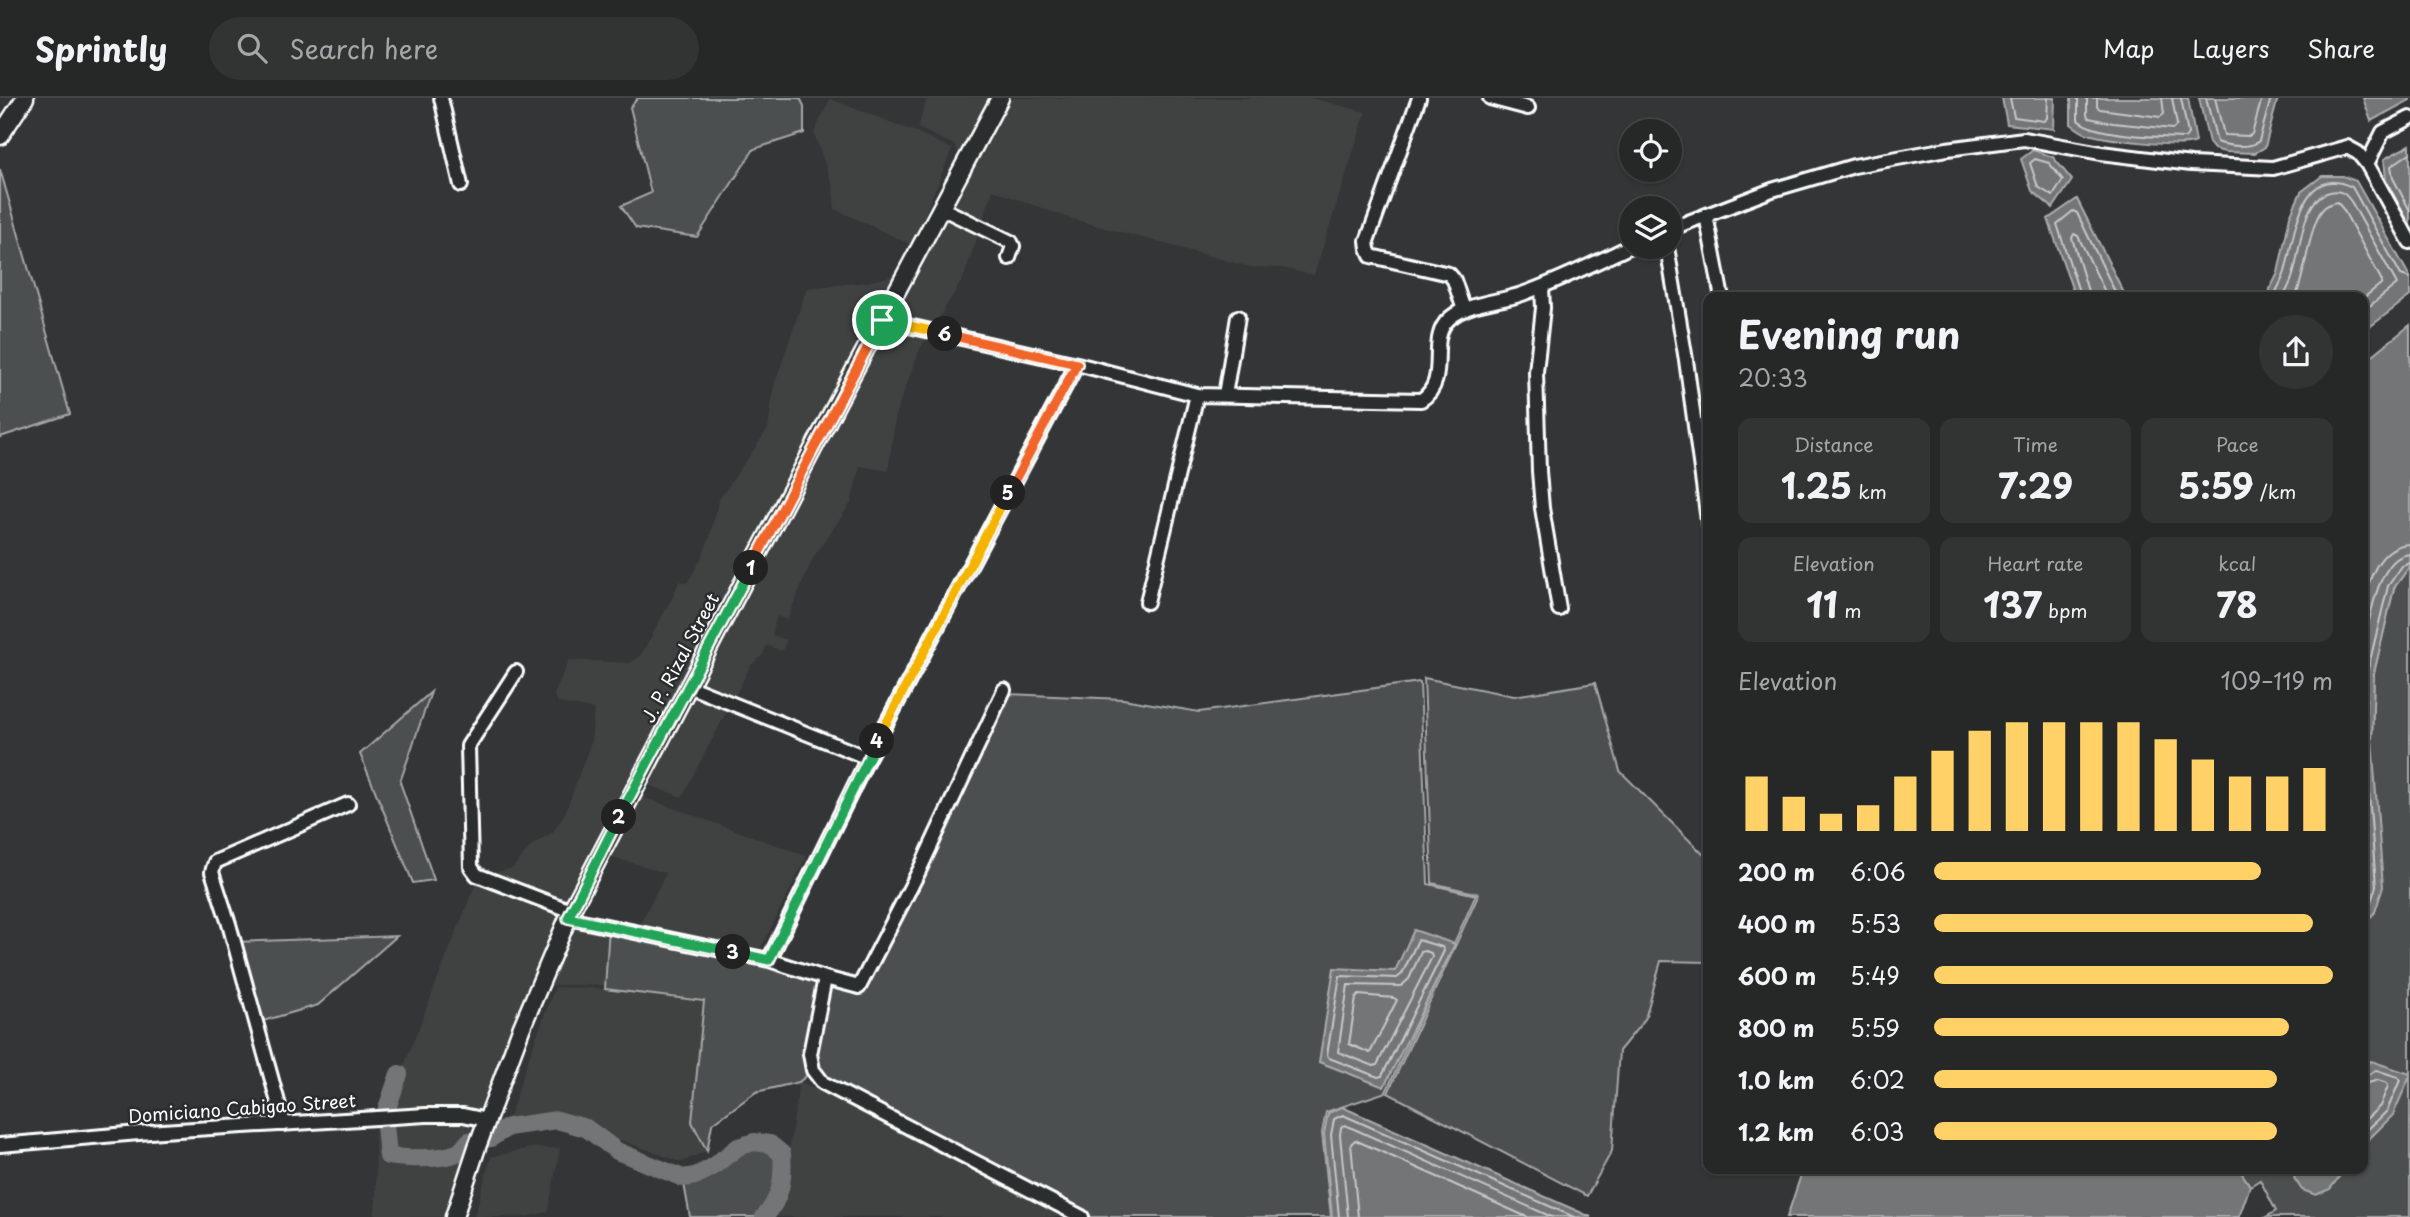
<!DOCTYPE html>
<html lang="en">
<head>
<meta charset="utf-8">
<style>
	:root { --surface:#262828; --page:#323434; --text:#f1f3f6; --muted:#a4a6a8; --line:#424445; --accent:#ffd166 }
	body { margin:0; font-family:"Playpen Sans",sans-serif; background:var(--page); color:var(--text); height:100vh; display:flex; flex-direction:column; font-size:26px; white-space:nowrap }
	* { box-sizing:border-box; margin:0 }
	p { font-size:23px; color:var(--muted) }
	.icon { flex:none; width:38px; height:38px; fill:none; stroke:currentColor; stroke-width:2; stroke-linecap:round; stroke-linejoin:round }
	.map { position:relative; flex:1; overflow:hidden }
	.details { position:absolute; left:1703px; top:194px; width:665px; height:882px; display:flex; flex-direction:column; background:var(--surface); border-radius:14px; box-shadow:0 2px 5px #0004,0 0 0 2px var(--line) }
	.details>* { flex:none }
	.fabs { position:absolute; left:1619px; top:21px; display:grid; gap:14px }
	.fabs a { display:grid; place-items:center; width:63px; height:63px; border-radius:50%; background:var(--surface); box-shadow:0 2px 5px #0004,0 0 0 2px var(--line); font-size:35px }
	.pin { position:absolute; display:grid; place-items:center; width:60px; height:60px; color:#fff; margin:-30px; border:4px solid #fff; border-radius:50%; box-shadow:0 2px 7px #0007 }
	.km { position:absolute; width:35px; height:35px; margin:-18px; border-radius:50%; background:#222; color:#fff; font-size:19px; line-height:35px; text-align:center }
	.round { display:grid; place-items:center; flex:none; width:74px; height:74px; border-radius:37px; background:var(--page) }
	.head { display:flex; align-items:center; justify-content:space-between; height:119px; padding:0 35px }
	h1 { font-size:38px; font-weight:700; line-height:52px }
	.stats { display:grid; grid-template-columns:repeat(3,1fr); gap:10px; height:119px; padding:7px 35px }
	.stats div { display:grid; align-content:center; border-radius:14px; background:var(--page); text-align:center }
	.stats b { font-size:35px; font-weight:700 }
	.stats small { font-size:19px; font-weight:400 }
	.stats p { font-size:19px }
	.chart { height:196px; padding:14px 35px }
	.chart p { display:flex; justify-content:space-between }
	.chart svg { width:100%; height:126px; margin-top:7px; stroke:var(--accent); stroke-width:6 }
	ul { padding:0 35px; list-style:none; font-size:23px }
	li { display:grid; grid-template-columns:112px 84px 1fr; align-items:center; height:52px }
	li i { height:18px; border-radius:9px; background:var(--accent) }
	header { display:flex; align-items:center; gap:42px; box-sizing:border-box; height:98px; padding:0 35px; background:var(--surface); border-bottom:2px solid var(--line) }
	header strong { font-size:33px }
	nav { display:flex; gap:38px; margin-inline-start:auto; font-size:24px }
	.search { width:490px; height:63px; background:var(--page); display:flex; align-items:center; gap:18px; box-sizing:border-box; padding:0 24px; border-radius:38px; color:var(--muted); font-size:26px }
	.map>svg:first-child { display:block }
	.built { fill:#404243 }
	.green { fill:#4c4f50; stroke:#a6a7a8; stroke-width:2 }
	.water { fill:#737576; stroke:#abacad; stroke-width:2 }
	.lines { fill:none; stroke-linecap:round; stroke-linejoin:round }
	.shore { stroke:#c7c8c8; stroke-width:2 }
	.river { stroke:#737576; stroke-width:18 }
	.minor-casing { stroke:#fff; stroke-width:18 }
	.major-casing { stroke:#fff; stroke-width:21 }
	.minor { stroke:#2a2d2e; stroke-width:12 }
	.major { stroke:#2a2d2e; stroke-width:16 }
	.split-1-casing { stroke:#fff; stroke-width:14 }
	.split-2-casing { stroke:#fff; stroke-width:14 }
	.split-3-casing { stroke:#fff; stroke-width:14 }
	.split-4-casing { stroke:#fff; stroke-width:14 }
	.split-5-casing { stroke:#fff; stroke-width:14 }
	.split-6-casing { stroke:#fff; stroke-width:14 }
	.split-7-casing { stroke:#fff; stroke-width:14 }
	.split-1 { stroke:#f0652b; stroke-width:9 }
	.split-2 { stroke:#22a559; stroke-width:9 }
	.split-3 { stroke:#22a559; stroke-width:9 }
	.split-4 { stroke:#22a559; stroke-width:9 }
	.split-5 { stroke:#f5b400; stroke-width:9 }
	.split-6 { stroke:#f0652b; stroke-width:9 }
	.split-7 { stroke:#f5b400; stroke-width:9 }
	.labels { text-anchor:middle; stroke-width:5; stroke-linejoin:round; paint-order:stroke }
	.street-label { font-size:18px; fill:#fff; stroke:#2a2d2e }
</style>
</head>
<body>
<header>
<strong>Sprintly</strong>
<div class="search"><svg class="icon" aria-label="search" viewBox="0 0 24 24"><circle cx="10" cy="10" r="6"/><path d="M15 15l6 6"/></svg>Search here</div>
<nav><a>Map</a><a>Layers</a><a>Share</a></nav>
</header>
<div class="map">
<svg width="2410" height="1119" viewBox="0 0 2410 1119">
	<rect width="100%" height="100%" fill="#333536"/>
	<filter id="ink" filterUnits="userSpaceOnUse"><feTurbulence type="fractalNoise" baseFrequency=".0143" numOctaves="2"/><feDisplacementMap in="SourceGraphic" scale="14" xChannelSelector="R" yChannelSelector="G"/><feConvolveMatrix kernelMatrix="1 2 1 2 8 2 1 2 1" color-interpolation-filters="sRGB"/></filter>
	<g filter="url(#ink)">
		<path class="built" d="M927,0H1000L965,63L954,47L918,30Z
			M1011,0H1310L1366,14L1314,177L1282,170L1250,169L1069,120L993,92L963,181L920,251L896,315L888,373L860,368L851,405L813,460L787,522L777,518L772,537L787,542L782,553L766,547L763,557L751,567L682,699L643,685L568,821L610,825L605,887H538L491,1016L452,1010L394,1011L403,970L478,779L513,770L532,747L553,734L565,715L591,644L594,611L559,605L554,597L569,562L631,565L642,555L674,497L679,483L687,485L700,463L710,439L718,403L768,331L774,288L807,190L868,184L889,179L904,165L960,75L969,79Z
			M830,1L916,34L952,51L912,147L835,111L833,89L814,35Z
			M637,697L807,758L761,850L638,830L666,775L609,758Z
			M555,889L605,891L704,903L692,1023L707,1053L681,1064L615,1040L573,1021L505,1032L529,959Z
			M799,984L827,996L1071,1119H768L782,1101Z
			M424,1018L480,1025L449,1119H374L376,1105L375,1025Z
			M531,1050H560L548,1114L525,1119H474L491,1059Z"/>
		<path class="green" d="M638,0H800L804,8V35L754,51L697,139L636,130L621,108L651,95L630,9Z
			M0,71L70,316L0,339Z
			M2410,468V1119H2266L2276,1113L2260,1082L2250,1088L2239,1071H2362L2363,827L2375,814L2372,642L2374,575L2394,490Z
			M1424,580L1514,598L1595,585L1620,673L1708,761V864L1661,863L1645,921L1619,953L1612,1053L1587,1098L1388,995L1479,796L1432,785Z
			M1420,584L1428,786L1476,797L1386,994L1326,1014L1322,1035L1331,1119H1088L827,984L818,972L815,956L829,881L863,889L1006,596L1123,601L1199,614Z
			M431,594L400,684L434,782L413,785L360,656Z
			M609,828L825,880L813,972L799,984L756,994L712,1026L707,1053L692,1024L704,903L605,891Z
			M397,838L318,907L256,925L234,844Z
			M754,1044L770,1046L782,1056C784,1080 781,1101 764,1119H690L683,1080C711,1076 727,1052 754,1044Z"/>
		<path class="water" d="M2002,0H2055L2054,31L2007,26Z
			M2071,0H2188L2196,44C2181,51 2102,41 2085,35C2080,33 2075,29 2071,26Z
			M2199,0H2278L2265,49L2255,55L2225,54L2214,51L2209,45Z
			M2363,0H2410V2L2371,23Z
			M2410,47V128L2386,82L2384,61Z
			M2033,52L2053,59L2072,82L2053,110L2032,93L2021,61Z
			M2322,78H2343L2356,83L2410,179V198L2363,234L2362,200L2266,199L2278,175L2290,118L2301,94Z
			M2077,101L2126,199H2075L2048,121Z
			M2410,227V468L2394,490L2374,575L2372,642L2383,789L2375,814L2363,827V265Z
			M1414,832L1455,846L1384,989L1319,964L1334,870L1395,873Z
			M2371,963L2410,976V978L2393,1017L2363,1047V975Z
			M1342,1009L1591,1119H1332L1324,1036L1328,1015Z
			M1803,1071H2239L2250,1088L2239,1119H1787Z
			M2300,1071H2345L2330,1091L2316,1097L2302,1092L2294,1080Z"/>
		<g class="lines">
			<path class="shore" d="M2010,0L2014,19L2044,23L2047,20L2048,0
				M2078,0V22C2094,38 2161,39 2185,40L2188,36L2181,0
				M2087,0V17L2089,20L2113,25L2173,31L2177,27L2172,0
				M2097,0V9L2100,11L2160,19L2164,16L2162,0
				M2206,0L2217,44C2228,48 2250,51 2259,43L2271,0
				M2215,0L2224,37L2249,38L2252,36L2262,0
				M2410,55L2391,68L2393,80L2410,113
				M2035,61L2049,65L2063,82L2053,98L2038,89L2030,65Z
				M2081,200L2057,126L2073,113L2077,115L2118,200
				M2090,200L2072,140L2074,136L2078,138L2108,200
				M2273,200C2277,191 2282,183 2285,174C2294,143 2299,63 2352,89L2401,177L2410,180
				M2283,200C2286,193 2290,187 2292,180C2301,157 2300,100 2330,94C2341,91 2346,96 2352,105L2397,186L2362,214
				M2295,200C2306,176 2309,128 2322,112C2326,107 2331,105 2337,104L2343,111L2382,183L2381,186L2362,201
				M2362,509C2368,484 2378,447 2410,446
				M2362,555C2369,529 2376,458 2410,456
				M2362,721L2367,787L2362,802
				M2362,817L2369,810L2376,788L2365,642L2367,575L2388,488L2402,468L2410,465
				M1418,842L1442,849L1444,853L1382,978L1378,979L1329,960L1327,957L1340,878L1397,880L1402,876Z
				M1425,853L1431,855L1432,859L1377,967L1374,968L1338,954L1348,887L1401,888L1409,881L1421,854Z
				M1359,897L1394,900L1397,902L1370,955L1349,946L1356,900Z
				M2362,978L2368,977L2376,972L2398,979L2400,982L2387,1013L2362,1037
				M2362,987L2378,982L2387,985L2388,988L2380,1008L2362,1025
				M1339,1119L1331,1037L1334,1021L1343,1017L1574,1119
				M1348,1119L1340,1037L1341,1029L1345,1027L1552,1119
				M1358,1119L1351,1046L1355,1042L1527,1119"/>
			<path class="river" d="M385,1016L399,976
				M385,1026L388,1058C405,1061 441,1062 457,1055C462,1053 465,1047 469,1043L491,1040L508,1029L557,1022L586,1030L617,1053L683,1080L695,1078L711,1070L738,1049L754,1044L770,1046L782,1056C784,1080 781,1101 764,1119"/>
			<g class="minor-casing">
				<path id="minor" d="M441,0L461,87
					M1419,0L1367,143L1368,151L1371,158L1449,176L1454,182L1464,212
					M1490,0L1528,10
					M2367,66L2383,34L2410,20
					M941,110L1011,144L1013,148L1009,160
					M1706,117L1722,200
					M1670,131L1772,92L1854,68L1947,51L2024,41L2101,55L2191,66L2273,70L2347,49L2358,55L2367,66L2410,144
					M1667,149L1686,262L1708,423
					M1542,189L1543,210L1536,274L1539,373L1542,410L1559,511
					M1077,266L1197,297L1421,302C1452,282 1425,241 1450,220C1469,204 1500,204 1522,196C1559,183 1595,165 1631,148
					M1225,297L1238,219
					M1147,504L1197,297
					M516,574L468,648L471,769L477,777L571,813
					M688,588L868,660
					M568,820L769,862L825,880L859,889L919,773L1004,592
					M769,862L868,660L1077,266L882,222
					M825,880L810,956L813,972L823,985L1082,1119
					M284,1026L229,826L212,774L215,764L348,706
					M0,1047L162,1033L426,1017H463L487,1022"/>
			</g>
			<g class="major-casing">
				<path id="major" d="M0,38L25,0
					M454,1119L477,1049L521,931L571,813L846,288L1000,0"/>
			</g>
			<use href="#minor" class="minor"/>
			<use href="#major" class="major"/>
		</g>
	</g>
	<g class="lines" filter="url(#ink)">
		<g class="split-1-casing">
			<path id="split-1" d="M751,470L882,222"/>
		</g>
		<g class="split-2-casing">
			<path id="split-2" d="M619,719L751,470"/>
		</g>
		<g class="split-3-casing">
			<path id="split-3" d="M619,719L568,820L733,854"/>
		</g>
		<g class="split-4-casing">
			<path id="split-4" d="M733,854L769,862L877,643"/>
		</g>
		<g class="split-5-casing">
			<path id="split-5" d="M877,643L1008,395"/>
		</g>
		<g class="split-6-casing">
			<path id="split-6" d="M945,236L1077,266L1008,395"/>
		</g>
		<g class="split-7-casing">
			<path id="split-7" d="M882,222L945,236"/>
		</g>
		<use href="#split-1" class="split-1"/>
		<use href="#split-2" class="split-2"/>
		<use href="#split-3" class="split-3"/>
		<use href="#split-4" class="split-4"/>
		<use href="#split-5" class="split-5"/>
		<use href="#split-6" class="split-6"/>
		<use href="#split-7" class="split-7"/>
	</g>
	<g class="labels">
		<g class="street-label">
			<text transform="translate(681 560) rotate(-62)" y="6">J. P. Rizal Street</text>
			<text transform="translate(242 1011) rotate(-4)" y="6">Domiciano Cabigao Street</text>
		</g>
	</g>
</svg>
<div class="fabs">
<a><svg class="icon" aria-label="locate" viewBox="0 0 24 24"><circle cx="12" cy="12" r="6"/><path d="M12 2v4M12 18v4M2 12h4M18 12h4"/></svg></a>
<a><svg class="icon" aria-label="layers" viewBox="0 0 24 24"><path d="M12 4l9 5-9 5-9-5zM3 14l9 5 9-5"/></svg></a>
</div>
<div class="pin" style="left:882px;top:222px;background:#1e9e55"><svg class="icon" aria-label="arrive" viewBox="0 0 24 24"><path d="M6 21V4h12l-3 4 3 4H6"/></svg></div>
<b class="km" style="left:751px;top:470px">1</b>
<b class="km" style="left:619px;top:719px">2</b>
<b class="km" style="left:733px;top:854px">3</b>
<b class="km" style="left:877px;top:643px">4</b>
<b class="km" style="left:1008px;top:395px">5</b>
<b class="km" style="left:945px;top:236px">6</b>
<section class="details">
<div class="head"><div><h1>Evening run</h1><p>20:33</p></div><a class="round"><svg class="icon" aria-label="share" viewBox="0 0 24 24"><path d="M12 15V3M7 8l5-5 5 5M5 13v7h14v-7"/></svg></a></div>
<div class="stats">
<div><p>Distance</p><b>1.25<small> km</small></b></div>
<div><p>Time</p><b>7:29</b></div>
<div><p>Pace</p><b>5:59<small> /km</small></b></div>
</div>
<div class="stats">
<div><p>Elevation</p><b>11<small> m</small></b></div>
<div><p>Heart rate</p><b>137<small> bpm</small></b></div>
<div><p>kcal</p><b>78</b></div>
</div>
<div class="chart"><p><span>Elevation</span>109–119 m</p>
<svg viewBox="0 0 160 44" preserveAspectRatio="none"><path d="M5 44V25M15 44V32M25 44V38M35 44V35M45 44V25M55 44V16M65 44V9M75 44V6M85 44V6M95 44V6M105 44V6M115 44V12M125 44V19M135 44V25M145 44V25M155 44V22"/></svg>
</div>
<ul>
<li><b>200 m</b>6:06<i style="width:82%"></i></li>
<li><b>400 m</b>5:53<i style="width:95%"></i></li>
<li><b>600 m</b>5:49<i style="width:100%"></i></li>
<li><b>800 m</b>5:59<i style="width:89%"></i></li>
<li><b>1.0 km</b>6:02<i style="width:86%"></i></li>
<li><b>1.2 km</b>6:03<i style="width:86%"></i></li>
</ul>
</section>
</div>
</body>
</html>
